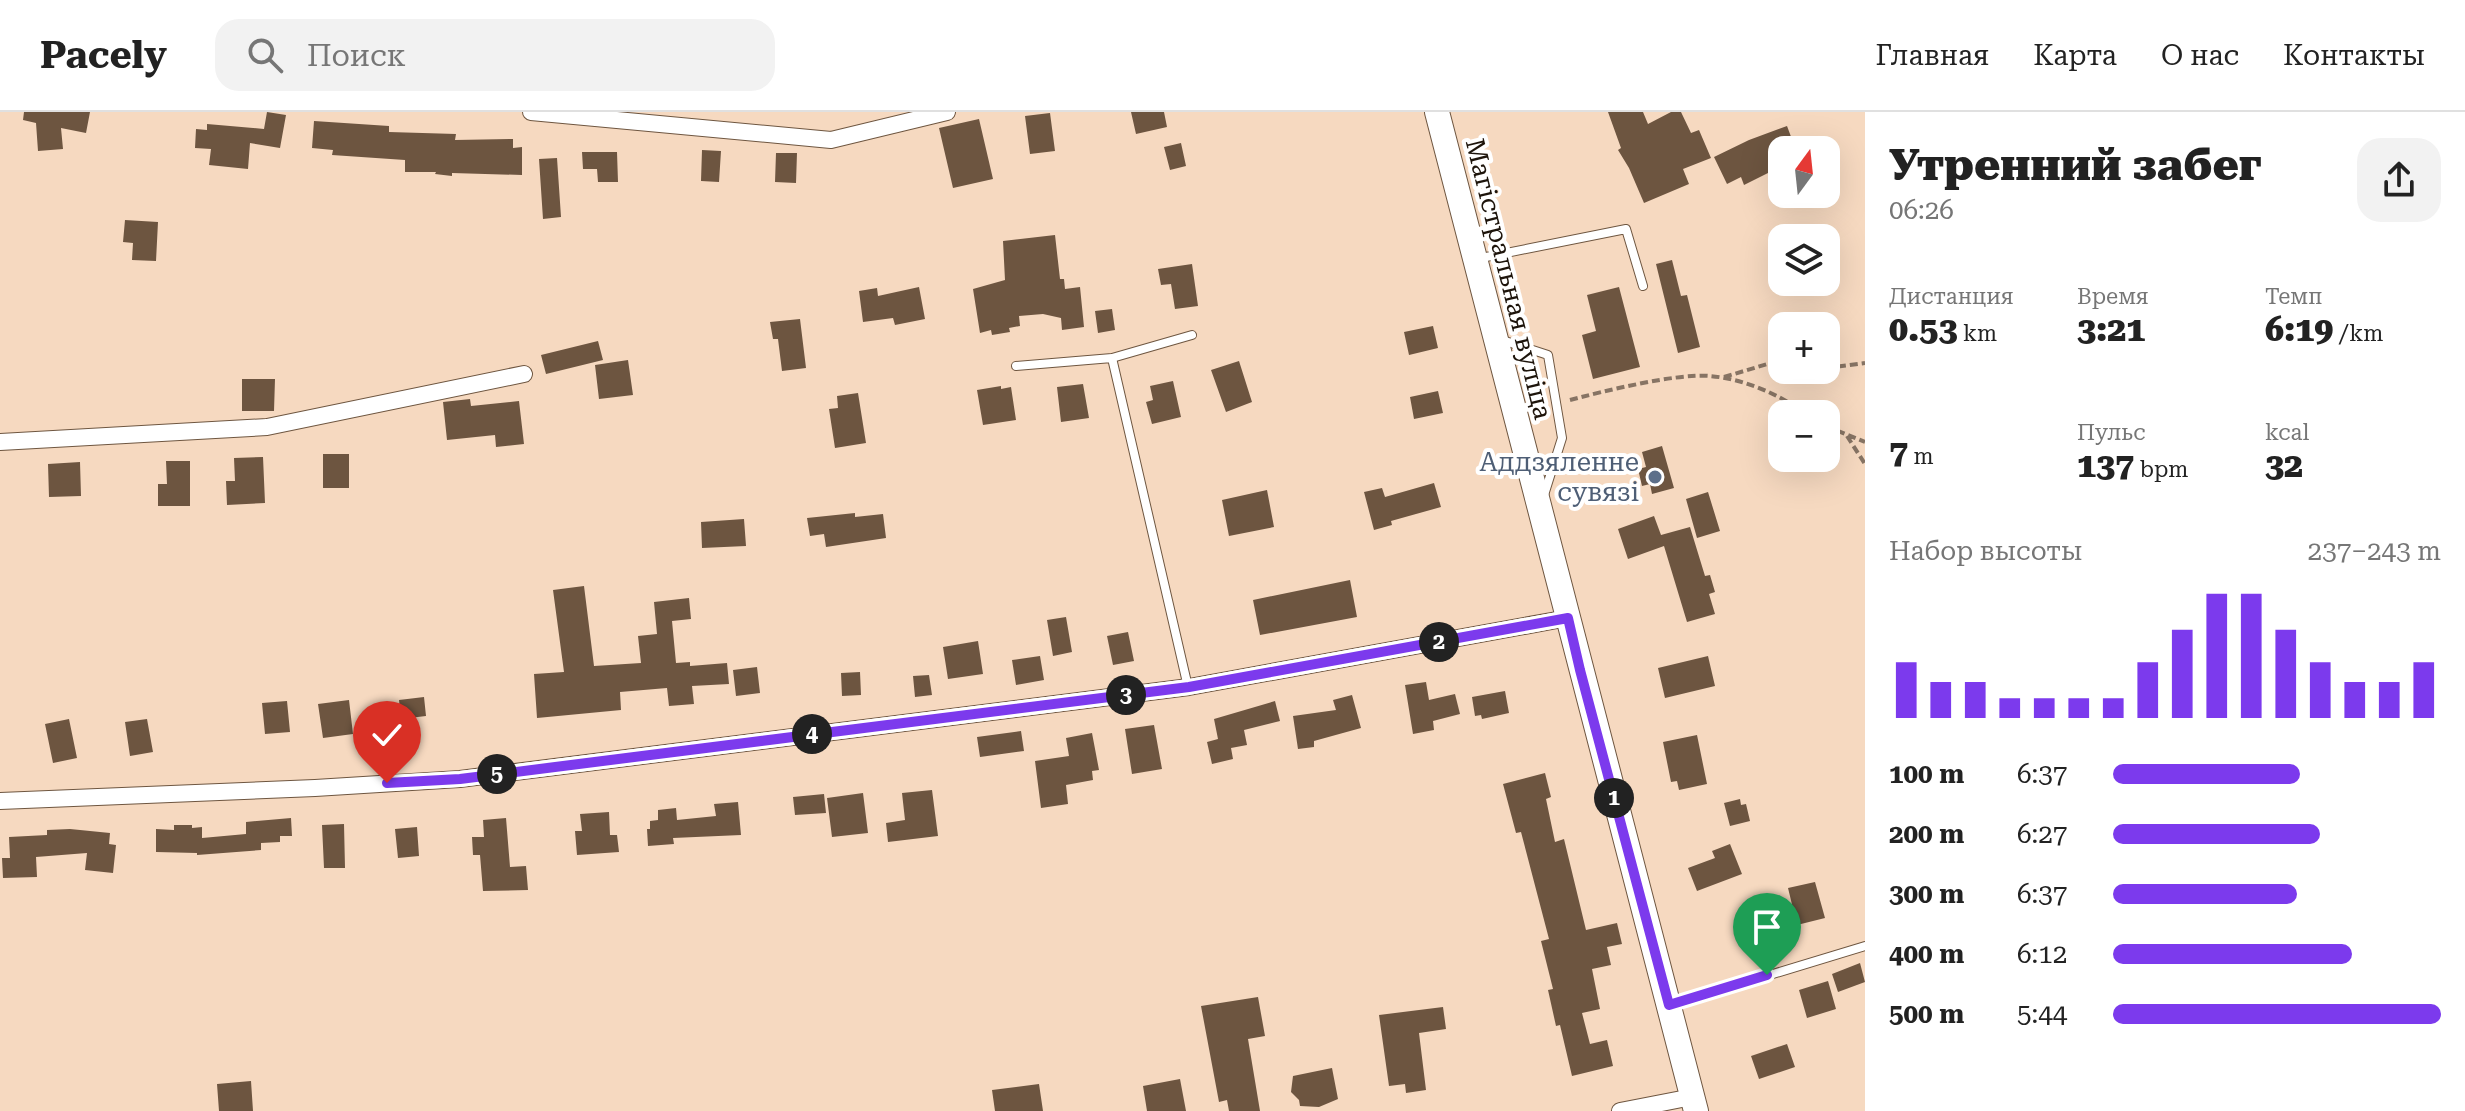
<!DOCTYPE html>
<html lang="ru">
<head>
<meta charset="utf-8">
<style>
	:root { --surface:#fff; --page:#f2f2f2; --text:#222; --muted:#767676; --line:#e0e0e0; --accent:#7c3aed }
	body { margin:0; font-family:"Roboto Serif",serif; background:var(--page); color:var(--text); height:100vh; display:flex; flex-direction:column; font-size:30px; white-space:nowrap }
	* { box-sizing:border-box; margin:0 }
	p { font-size:26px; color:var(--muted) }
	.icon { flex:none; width:44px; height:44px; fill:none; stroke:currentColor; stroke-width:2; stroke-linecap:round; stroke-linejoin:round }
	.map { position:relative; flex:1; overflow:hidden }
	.side { display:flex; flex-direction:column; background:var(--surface); width:600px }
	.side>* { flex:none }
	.needle { width:52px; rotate:15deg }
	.controls { position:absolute; left:1768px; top:24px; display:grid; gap:16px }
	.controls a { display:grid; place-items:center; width:72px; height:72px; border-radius:16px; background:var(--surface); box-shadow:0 8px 32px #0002; font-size:40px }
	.pin { position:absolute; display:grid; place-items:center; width:68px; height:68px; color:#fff; margin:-82px -34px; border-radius:50% 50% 50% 0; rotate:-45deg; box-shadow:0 0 8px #0007 }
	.pin .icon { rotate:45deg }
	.km { position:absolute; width:40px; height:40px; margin:-20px; border-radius:50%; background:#222; color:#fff; font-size:22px; line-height:40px; text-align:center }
	.round { display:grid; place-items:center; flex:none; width:84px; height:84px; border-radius:24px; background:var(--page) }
	.headline { display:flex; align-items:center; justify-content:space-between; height:136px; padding:0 24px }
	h1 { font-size:44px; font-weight:800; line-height:60px }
	.figures { display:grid; grid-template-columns:repeat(3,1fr); gap:12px; height:136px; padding:8px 24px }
	.figures div { display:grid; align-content:center }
	.figures b { font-size:34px; font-weight:800 }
	.figures small { font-size:22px; font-weight:400 }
	.figures p { font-size:22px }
	.chart { height:224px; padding:16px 24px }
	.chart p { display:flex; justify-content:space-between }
	.chart svg { width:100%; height:144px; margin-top:8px; stroke:var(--accent); stroke-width:6 }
	ul { padding:0 24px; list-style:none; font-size:26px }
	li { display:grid; grid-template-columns:128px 96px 1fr; align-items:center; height:60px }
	li i { height:20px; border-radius:10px; background:var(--accent) }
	header { display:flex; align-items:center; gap:48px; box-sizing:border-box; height:112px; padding:0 40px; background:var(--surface); border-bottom:2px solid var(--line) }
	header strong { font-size:38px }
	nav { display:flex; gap:44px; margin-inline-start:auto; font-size:28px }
	.search { width:560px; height:72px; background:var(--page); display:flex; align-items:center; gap:20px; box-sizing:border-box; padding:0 28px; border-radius:24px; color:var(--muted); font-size:30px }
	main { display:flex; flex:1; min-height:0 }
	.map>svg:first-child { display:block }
	.building { fill:#6d5540 }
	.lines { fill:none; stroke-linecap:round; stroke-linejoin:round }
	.service-casing { stroke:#6e5640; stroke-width:10 }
	.minor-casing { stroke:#6e5640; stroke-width:18 }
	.secondary-casing { stroke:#6e5640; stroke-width:26 }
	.path { stroke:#877464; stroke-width:4; stroke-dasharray:8 4; stroke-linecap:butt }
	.service { stroke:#fff; stroke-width:8 }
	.minor { stroke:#fff; stroke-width:16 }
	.secondary { stroke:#fff; stroke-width:24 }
	.route-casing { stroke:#fff; stroke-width:16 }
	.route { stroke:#7c3aed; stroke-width:10 }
	.service-dot { fill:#5c6f8a; stroke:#fff; stroke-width:3 }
	.labels { text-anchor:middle; stroke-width:8; stroke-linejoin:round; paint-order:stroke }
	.street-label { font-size:26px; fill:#1d140b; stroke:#fff }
	.service-label { font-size:26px; fill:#4e5e75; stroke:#fff; text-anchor:end }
</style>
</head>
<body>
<header>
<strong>Pacely</strong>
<div class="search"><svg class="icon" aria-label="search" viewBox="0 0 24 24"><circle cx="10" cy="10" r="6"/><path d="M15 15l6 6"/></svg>Поиск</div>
<nav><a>Главная</a><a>Карта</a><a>О нас</a><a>Контакты</a></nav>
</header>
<main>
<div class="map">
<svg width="1865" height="999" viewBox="0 0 1865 999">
	<rect width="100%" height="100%" fill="#f6d9c0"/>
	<path class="building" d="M24,0H90L86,21L61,16L63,37L38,39L36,11L23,8Z
		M267,0L286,3L280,36L250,31L248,57L209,53L211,37L195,36L196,17L207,18V12L264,17Z
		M1131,0H1164L1167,15L1136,22Z
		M1608,0H1643L1648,12L1671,0H1681L1691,21L1699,18L1711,46L1683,57L1689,72L1644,91L1629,56L1618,38L1621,36Z
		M1050,1L1055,39L1030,42L1025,4Z
		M979,7L993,67L953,76L939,16Z
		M314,9L389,14V20L456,22L455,28L513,27V36L522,35V63L452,61V64L435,62L436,60H405V48L332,43L333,38L312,36Z
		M1787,14L1796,38H1782V54L1744,73L1741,65L1727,72L1714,45L1749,28Z
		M1181,31L1186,54L1170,58L1164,35Z
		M702,38L721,39L719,70L701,69Z
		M582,40H617L618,70H598L597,57H583Z
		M776,41H797L796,71L775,70Z
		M557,46L561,105L543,107L539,47Z
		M125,108L158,110L156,149L132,148L133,131L123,130Z
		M1055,123L1060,167H1064L1065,177L1080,175L1084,215L1062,218L1061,206L1043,202L1019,204L1020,214L1009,216L1010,220L992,223L991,218L980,221L973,177L1005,168L1003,129Z
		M1672,148L1681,184L1687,183L1700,235L1678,241L1656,152Z
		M1192,152L1198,194L1175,197L1171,172L1161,173L1158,157Z
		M919,175L925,207L895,213L893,206L863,210L859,179L877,176L878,184Z
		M1619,175L1640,255L1593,267L1582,223L1596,219L1587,183Z
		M1112,197L1115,218L1098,221L1095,199Z
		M800,207L806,256L782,259L778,227H773L770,210Z
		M1433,214L1438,236L1409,243L1404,220Z
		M598,229L603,248L546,262L541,243Z
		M628,248L633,283L599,287L595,253Z
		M1239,249L1252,290L1226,300L1211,258Z
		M242,267H275L274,299H242Z
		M1173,269L1181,305L1152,312L1146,290L1153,288L1150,274Z
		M1083,272L1089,306L1061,310L1057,275Z
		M1001,274V277L1011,275L1016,308L983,313L977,278Z
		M1438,279L1443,301L1414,307L1410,285Z
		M858,281L866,331L835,336L829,297L838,296L837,284Z
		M470,287L471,294L519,289L524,332L496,335L495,323L447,328L443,290Z
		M1662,334L1674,376L1652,382L1650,372L1642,374L1638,357L1646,355L1642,340Z
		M323,342H349V376H323Z
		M263,345L265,391L227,393L226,369H235L234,346Z
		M166,349H190V394H158V372H167Z
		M80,350L81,384L49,385L48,352Z
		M1434,371L1441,395L1391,409L1392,413L1374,418L1364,380L1382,376L1385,385Z
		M1267,378L1274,415L1229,424L1222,388Z
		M1708,380L1720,419L1697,426L1686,387Z
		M855,401V405L883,402L886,426L826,435L824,422L810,424L807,406Z
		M1654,404L1661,423L1690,415L1705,464L1710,463L1715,480L1709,482L1715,502L1687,510L1664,434L1628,447L1618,417Z
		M744,407L746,434L702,436L701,410Z
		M1350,468L1357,505L1260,523L1253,488Z
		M584,474L594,554L641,551L638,524L657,522L654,490L689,486L691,507L672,509L676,551L690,550V554L727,551L729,572L692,574L694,592L669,594L667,576L620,580L621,598L537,606L534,562L564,560L553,478Z
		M1066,505L1072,540L1053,544L1047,508Z
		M1128,520L1134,549L1113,553L1107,524Z
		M978,529L983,562L948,567L943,535Z
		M1040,544L1044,568L1016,573L1012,548Z
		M1708,544L1715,574L1665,586L1658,556Z
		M757,555L760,581L736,584L733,558Z
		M860,560L861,583L842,584L841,561Z
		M929,563L932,583L915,585L913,564Z
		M1426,570L1429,588L1455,582L1460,602L1433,609L1434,618L1413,622L1405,573Z
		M1505,579L1509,601L1482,607L1481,603L1475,604L1472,585Z
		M1352,583L1361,616L1314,629V635L1298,637L1293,604L1336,598L1333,588Z
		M424,585L426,604L401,607L399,588Z
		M349,588L353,622L323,626L318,592Z
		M287,589L290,620L265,622L262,591Z
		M1275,589L1280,609L1244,618L1247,633L1231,636L1233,647L1212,652L1207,630L1218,627L1214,607Z
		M69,607L77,646L53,651L45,612Z
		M147,607L153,640L130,644L125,610Z
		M1154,613L1162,657L1132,662L1125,617Z
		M1021,619L1024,639L980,645L977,625Z
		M1092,621L1099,658L1092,659L1093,668L1066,673L1068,692L1041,696L1035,649L1069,644L1066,626Z
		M1697,623L1707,672L1679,678L1677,669L1671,670L1663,630Z
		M1545,661L1551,685L1546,687L1555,730L1564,727L1586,818L1617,811L1622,832L1607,835L1611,853L1592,857L1600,897L1582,901L1590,932L1607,928L1613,954L1572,964L1560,913L1556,914L1548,878L1553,877L1541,829L1549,827L1521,720L1516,721L1503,672Z
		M932,678L938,724L888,730L886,711L905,708L902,681Z
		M863,681L868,721L832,725L827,686Z
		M824,682L826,701L795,703L793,685Z
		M1740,687L1741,693L1746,692L1750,709L1730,714L1724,691Z
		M738,690L741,723L673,726L674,732L648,734L647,717H650V709L658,708V698L676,696L677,708L716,704L714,692Z
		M609,700L610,723H617L619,740L577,743L575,719H582L580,702Z
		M291,706L292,724H280V730L261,731V738L197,743V741L156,740V717L174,718V713H192V716L202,715V726L246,722V710Z
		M506,706L510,755L526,754L528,778L483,779L480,743H473L472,725H484L483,708Z
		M344,712L345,756H324L322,713Z
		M417,715L419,744L398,746L395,717Z
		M70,717L110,721L109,732L116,733L113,761L85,758L87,741L36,745L37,765L3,766L2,746H10L9,725L47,723V718Z
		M1730,732L1742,762L1697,779L1688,756L1715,746L1712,739Z
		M1815,770L1825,806L1797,813L1788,776Z
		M1860,851L1865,870L1838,880L1832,862Z
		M1828,869L1836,897L1807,906L1799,878Z
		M1258,885L1265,924L1248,927L1260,999H1229L1227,988L1219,990L1201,894Z
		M1443,895L1446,917L1419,921L1426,978L1406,981L1405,972L1389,974L1379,903Z
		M1787,932L1795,955L1759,967L1751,944Z
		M1332,956L1338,987L1319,995L1300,994L1299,988L1291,980L1293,964Z
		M1180,967L1186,999H1147L1143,974Z
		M251,969L253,999H219L217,972Z
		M1039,972L1043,999H995L992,978Z"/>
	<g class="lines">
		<g class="service-casing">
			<path id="service" d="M1476,147L1626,117L1643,174
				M1499,227L1548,243L1562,326L1544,383
				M1112,246L1192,223
				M1016,254L1112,246L1188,575
				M1671,893L1865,834"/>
		</g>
		<g class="minor-casing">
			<path id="minor" d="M531,0L831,28L947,0
				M0,330L267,315L524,262
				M0,689L315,676L460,667L1189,575L1568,506
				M1620,999L1692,985"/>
		</g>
		<g class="secondary-casing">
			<path id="secondary" d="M1437,0L1696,999"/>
		</g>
		<path class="path" d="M1826,256L1865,251
			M1724,265L1774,250L1782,251
			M1570,288C1604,279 1677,261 1710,264C1744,267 1779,282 1806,302
			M1826,314L1865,330
			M1847,324L1865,352"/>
		<use href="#service" class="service"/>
		<use href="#minor" class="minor"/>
		<use href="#secondary" class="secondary"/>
	</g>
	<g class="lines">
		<g class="route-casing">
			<path id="route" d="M387,671L460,667L1189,575L1568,506L1580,558L1669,893L1767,863"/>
		</g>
		<use href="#route" class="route"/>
	</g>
	<circle class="service-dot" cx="1655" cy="365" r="8"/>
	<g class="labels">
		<g class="street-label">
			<text transform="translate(1509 167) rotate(76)" y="9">Магістральная вуліца</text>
		</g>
		<g class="service-label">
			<text x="1639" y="359">Аддзяленне<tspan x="1639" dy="30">сувязі</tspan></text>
		</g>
	</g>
</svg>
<div class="controls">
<a><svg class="needle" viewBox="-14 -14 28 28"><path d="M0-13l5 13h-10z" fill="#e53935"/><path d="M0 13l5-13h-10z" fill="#767676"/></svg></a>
<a><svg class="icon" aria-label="layers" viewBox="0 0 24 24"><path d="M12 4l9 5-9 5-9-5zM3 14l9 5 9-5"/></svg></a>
<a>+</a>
<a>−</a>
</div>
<div class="pin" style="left:1767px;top:863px;background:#1e9e55"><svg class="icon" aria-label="arrive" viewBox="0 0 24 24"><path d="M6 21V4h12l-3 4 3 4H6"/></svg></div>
<div class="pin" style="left:387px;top:671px;background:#d93025"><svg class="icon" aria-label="check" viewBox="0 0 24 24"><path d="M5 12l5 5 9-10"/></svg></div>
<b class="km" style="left:1614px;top:686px">1</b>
<b class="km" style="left:1439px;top:530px">2</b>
<b class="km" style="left:1126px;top:583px">3</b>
<b class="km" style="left:812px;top:622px">4</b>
<b class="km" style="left:497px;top:662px">5</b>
</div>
<section class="side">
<div class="headline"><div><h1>Утренний забег</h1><p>06:26</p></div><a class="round"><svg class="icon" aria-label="share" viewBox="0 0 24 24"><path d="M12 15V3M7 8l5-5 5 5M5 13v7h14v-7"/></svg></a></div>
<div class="figures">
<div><p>Дистанция</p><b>0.53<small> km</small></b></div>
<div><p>Время</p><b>3:21</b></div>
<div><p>Темп</p><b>6:19<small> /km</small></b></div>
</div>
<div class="figures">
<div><b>7<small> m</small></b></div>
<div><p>Пульс</p><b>137<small> bpm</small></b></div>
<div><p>kcal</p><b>32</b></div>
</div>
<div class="chart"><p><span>Набор высоты</span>237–243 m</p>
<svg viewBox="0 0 160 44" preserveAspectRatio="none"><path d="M5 44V27M15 44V33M25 44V33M35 44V38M45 44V38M55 44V38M65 44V38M75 44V27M85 44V17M95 44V6M105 44V6M115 44V17M125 44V27M135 44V33M145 44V33M155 44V27"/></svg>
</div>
<ul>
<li><b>100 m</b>6:37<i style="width:57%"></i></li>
<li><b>200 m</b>6:27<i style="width:63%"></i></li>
<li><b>300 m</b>6:37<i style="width:56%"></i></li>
<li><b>400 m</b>6:12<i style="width:73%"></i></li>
<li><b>500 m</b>5:44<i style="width:100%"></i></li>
</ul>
</section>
</main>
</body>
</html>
